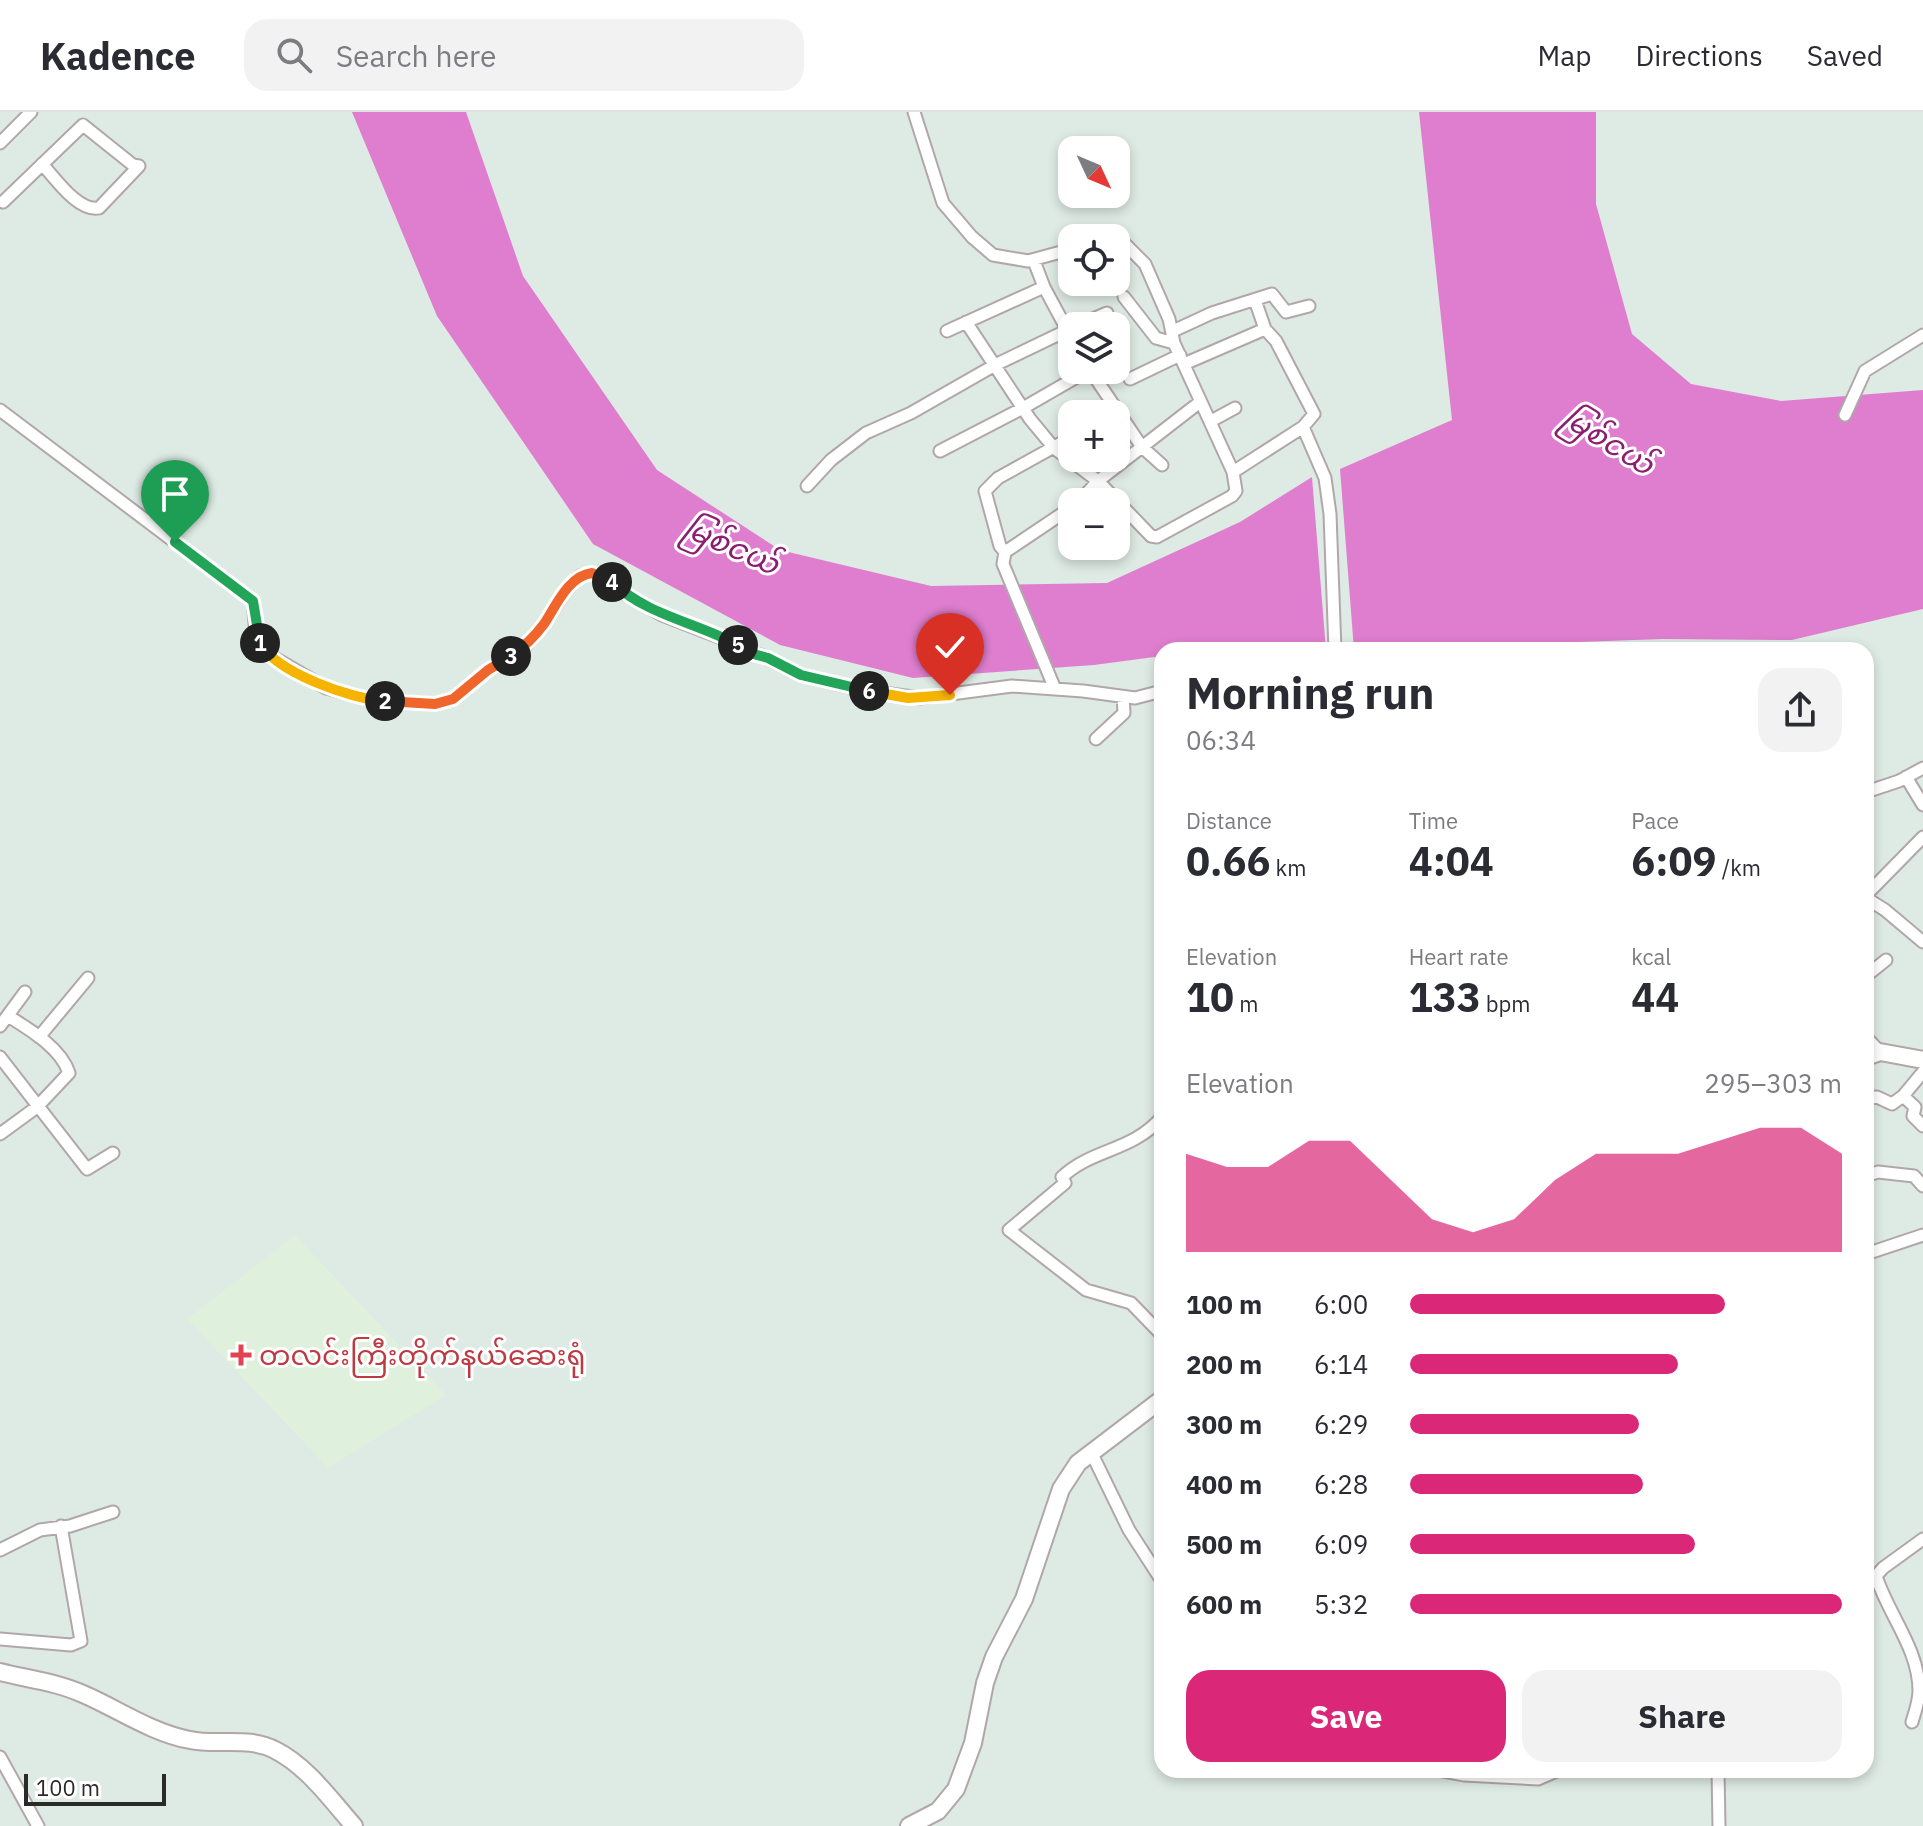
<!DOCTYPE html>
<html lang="en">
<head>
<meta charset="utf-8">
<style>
	:root { --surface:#fff; --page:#f2f2f3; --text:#2b2b33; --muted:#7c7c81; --line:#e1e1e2; --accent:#db2777 }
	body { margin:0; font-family:"IBM Plex Sans","Noto Sans Myanmar",sans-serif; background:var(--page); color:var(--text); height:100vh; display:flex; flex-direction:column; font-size:30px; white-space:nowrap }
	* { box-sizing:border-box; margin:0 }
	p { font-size:26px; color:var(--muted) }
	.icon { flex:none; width:44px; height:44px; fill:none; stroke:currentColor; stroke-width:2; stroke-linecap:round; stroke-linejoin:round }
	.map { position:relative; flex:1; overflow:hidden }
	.panel { position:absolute; left:1154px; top:530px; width:720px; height:1136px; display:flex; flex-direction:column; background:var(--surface); border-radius:24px; box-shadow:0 4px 12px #0003 }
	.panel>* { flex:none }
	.needle { width:52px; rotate:134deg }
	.buttons { position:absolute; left:1058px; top:24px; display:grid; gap:16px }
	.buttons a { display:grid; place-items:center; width:72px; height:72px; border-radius:16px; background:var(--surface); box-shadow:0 4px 12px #0003; font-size:40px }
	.scale { position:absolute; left:24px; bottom:20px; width:142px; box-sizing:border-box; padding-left:8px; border:4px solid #2a2a2a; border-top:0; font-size:22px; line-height:28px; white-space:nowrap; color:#2a2a2a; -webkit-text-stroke:6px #fff; paint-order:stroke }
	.pin { position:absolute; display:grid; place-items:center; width:68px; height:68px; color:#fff; margin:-82px -34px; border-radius:50% 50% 50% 0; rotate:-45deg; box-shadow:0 0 8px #0007 }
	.pin .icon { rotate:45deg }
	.km { position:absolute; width:40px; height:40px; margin:-20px; border-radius:50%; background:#222; color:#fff; font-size:22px; line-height:40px; text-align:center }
	.round { display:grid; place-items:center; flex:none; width:84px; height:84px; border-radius:24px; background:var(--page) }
	.headline { display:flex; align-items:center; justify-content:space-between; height:136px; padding:0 32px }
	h1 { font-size:44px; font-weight:700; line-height:60px }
	.metrics { display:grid; grid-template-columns:repeat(3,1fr); gap:12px; height:136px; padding:8px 32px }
	.metrics div { display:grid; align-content:center }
	.metrics b { font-size:40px; font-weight:700 }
	.metrics small { font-size:22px; font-weight:400 }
	.metrics p { font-size:22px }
	.chart { height:224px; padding:16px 32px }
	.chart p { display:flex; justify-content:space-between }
	.chart svg { width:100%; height:144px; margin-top:8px; fill:var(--accent); opacity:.7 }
	.primary-button { display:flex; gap:16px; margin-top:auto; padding:16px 32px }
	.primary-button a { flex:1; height:92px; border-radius:24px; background:var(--accent); color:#fff; font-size:32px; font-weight:700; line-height:92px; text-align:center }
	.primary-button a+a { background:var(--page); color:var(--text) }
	ul { padding:0 32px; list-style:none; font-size:26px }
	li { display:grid; grid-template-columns:128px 96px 1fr; align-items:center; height:60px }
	li i { height:20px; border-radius:10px; background:var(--accent) }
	header { display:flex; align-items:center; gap:48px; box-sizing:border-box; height:112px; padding:0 40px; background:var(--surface); border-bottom:2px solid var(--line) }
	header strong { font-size:38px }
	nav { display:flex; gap:44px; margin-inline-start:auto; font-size:28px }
	.search { width:560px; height:72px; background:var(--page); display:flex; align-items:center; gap:20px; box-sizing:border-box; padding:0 28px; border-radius:24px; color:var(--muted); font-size:30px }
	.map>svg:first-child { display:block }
	.medical { fill:#dff0dc }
	.water { fill:#df7ecf }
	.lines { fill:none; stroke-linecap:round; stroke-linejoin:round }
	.street-casing { stroke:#b1a7aa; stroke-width:15 }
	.secondary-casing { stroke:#b1a7aa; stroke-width:20 }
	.street { stroke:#fff; stroke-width:11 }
	.secondary { stroke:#fff; stroke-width:16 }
	.split-1-casing { stroke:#fff; stroke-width:16 }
	.split-2-casing { stroke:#fff; stroke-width:16 }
	.split-3-casing { stroke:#fff; stroke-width:16 }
	.split-4-casing { stroke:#fff; stroke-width:16 }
	.split-5-casing { stroke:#fff; stroke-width:16 }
	.split-6-casing { stroke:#fff; stroke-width:16 }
	.split-7-casing { stroke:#fff; stroke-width:16 }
	.split-1 { stroke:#22a559; stroke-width:10 }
	.split-2 { stroke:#f5b400; stroke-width:10 }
	.split-3 { stroke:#f0652b; stroke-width:10 }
	.split-4 { stroke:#f0652b; stroke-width:10 }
	.split-5 { stroke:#22a559; stroke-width:10 }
	.split-6 { stroke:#22a559; stroke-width:10 }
	.split-7 { stroke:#f5b400; stroke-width:10 }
	.health-dot { fill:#e0444e; stroke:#fff; stroke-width:3 }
	.labels { text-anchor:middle; stroke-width:6; stroke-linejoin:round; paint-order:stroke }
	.health-label { font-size:28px; fill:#be3a42; stroke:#fff; text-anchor:start }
	.water-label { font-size:30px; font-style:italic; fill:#8a1e70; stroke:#fff }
</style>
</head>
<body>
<header>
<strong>Kadence</strong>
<div class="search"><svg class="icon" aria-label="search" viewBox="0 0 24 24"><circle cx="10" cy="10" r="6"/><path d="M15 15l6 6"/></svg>Search here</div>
<nav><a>Map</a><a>Directions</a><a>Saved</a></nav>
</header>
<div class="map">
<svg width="1923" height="1714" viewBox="0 0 1923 1714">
	<rect width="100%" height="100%" fill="#deeae4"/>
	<path class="medical" d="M295,1123L446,1283L328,1356L187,1207Z"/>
	<path class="water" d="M352,0H466L523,164L657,358L780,438L931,474L1107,471L1240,410L1312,365L1326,538L1231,535L1162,538V544L1094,553L913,566L780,533L593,432L437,204Z
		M1419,0H1596V92L1632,222L1691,272L1781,289L1923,278V497L1792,528L1662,527L1354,538L1340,357L1452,308Z"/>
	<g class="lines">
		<g class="street-casing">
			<path id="street" d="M914,0L943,91L972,125L993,143L1028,149L1072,137
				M0,31L31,0
				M3,90L83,13L133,53L139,54L99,96C78,100 56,67 42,52
				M1109,126L1115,124L1120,127L1145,152L1169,207L1174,231L1233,360L1303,315L1325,366L1330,402L1335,538
				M1034,149L1044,175L1072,227
				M1124,185L1156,226L1174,231
				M1255,188L1265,217L1276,229L1314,302L1303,315
				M966,210L1030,307L1054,336L1098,369L1151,424L1157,425L1232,384L1236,379L1233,360
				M1077,214L1107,201
				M947,219L1044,175
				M1173,219L1212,201L1272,182L1286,200L1309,194
				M1184,252L1265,217
				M1090,258L1142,335L1162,353
				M1130,267L1180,243
				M0,298L253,489L256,522L266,541L326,576L373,588L435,592L453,587L488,558L527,532L543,514L566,478L580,464L592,461L606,466L624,481L662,503L724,527L746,540L761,543L801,563L861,578L920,586L1012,574L1083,579L1135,586L1162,579
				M1845,303L1865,259L1923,223
				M1211,309L1235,296
				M940,339L1023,296L1089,258
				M807,374L831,348L866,321L911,301L995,253L1072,216
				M1079,390L1098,369L1200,290
				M1005,440L1000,434L985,379L998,366L1072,325
				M1055,577L1003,452L1005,440L1072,395
				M1096,627L1124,601L1123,585
				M1906,665L1923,693
				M1866,680L1899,669L1923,656
				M1866,783L1923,725
				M1866,786L1885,798L1923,830
				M1866,864L1886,848
				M0,914L25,880
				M39,925L88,866
				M1866,925L1880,940
				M0,945L87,1057L113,1041
				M1903,984L1915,995L1913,1004L1923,1014
				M1866,987L1877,985L1892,992L1903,984L1923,960
				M1162,1005C1132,1040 1093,1036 1062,1065L1065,1071L1009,1118L1086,1178L1131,1191L1162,1223
				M0,1022L37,995L69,961C61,936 29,917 8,904
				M1866,1064L1878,1060L1914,1064L1923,1074
				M1866,1142L1923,1123
				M1091,1340L1129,1418L1162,1469
				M0,1438L40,1418L70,1414L113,1400
				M0,1527L71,1533L81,1529L61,1414
				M1912,1610C1915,1600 1919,1589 1919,1579C1919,1537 1888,1502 1876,1464L1883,1456L1923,1427
				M0,1645L38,1714
				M1437,1658L1464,1663L1538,1667L1559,1658
				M1718,1658L1719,1714"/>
		</g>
		<g class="secondary-casing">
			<path id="secondary" d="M1866,945L1880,940L1923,948
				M0,1560C28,1567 56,1570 83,1582C118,1597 152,1621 190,1628C217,1634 249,1624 275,1638C307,1654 331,1688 354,1714
				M909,1714L938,1699L956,1677L973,1631L985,1571L994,1545L1024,1487L1061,1377L1078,1351L1162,1287"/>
		</g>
		<use href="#street" class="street"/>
		<use href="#secondary" class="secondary"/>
	</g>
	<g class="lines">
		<g class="split-1-casing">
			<path id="split-1" d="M175,430L253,489L260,531"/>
		</g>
		<g class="split-2-casing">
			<path id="split-2" d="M260,531C277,561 351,587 385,589"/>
		</g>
		<g class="split-3-casing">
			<path id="split-3" d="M385,589L435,592L453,587L488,558L511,544"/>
		</g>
		<g class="split-4-casing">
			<path id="split-4" d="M511,544C524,535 535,524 544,512C556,494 568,464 592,461L612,470"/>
		</g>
		<g class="split-5-casing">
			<path id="split-5" d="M612,470C648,504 696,510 738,533"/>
		</g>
		<g class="split-6-casing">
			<path id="split-6" d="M738,533L746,540L768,546L801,563L869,579"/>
		</g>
		<g class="split-7-casing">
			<path id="split-7" d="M869,579L908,586L950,583"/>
		</g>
		<use href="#split-1" class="split-1"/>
		<use href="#split-2" class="split-2"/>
		<use href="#split-3" class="split-3"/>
		<use href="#split-4" class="split-4"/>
		<use href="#split-5" class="split-5"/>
		<use href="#split-6" class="split-6"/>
		<use href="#split-7" class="split-7"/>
	</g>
	<path class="health-dot" d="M237 1231h8v8h8v8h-8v8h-8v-8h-8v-8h8z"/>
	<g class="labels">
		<g class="health-label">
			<text x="259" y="1253">တလင်းကြီးတိုက်နယ်ဆေးရုံ</text>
		</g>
		<g class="water-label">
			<text transform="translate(1608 329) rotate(32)" y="10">မြစ်ငယ်</text>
			<text transform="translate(731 434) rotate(24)" y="10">မြစ်ငယ်</text>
		</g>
	</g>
</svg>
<div class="buttons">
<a><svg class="needle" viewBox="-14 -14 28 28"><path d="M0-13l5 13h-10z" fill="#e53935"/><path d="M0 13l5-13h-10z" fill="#7c7c81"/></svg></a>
<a><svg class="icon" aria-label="locate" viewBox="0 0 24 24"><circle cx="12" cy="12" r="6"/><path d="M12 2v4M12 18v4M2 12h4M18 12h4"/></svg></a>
<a><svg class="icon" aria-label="layers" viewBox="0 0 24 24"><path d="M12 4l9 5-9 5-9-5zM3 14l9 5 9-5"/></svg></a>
<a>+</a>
<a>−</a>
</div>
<div class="scale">100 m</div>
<div class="pin" style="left:175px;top:430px;background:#1e9e55"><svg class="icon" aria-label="arrive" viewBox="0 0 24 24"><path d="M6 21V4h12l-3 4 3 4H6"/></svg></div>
<div class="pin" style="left:950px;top:583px;background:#d93025"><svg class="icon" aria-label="check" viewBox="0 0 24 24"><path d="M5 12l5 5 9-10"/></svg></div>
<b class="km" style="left:260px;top:531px">1</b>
<b class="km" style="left:385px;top:589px">2</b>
<b class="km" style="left:511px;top:544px">3</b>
<b class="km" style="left:612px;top:470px">4</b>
<b class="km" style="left:738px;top:533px">5</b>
<b class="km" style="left:869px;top:579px">6</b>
<section class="panel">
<div class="headline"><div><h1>Morning run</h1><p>06:34</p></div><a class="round"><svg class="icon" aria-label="share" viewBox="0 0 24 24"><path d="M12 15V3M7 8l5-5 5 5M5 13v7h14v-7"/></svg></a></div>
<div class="metrics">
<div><p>Distance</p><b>0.66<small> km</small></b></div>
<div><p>Time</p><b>4:04</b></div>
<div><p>Pace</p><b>6:09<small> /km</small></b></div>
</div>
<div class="metrics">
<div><p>Elevation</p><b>10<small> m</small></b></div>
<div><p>Heart rate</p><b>133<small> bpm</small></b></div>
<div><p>kcal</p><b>44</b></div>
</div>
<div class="chart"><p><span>Elevation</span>295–303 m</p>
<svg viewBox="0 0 160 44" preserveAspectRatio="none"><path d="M0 44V14L10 18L20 18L30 10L40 10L50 22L60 34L70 38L80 34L90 22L100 14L110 14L120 14L130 10L140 6L150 6L160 14V44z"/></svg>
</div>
<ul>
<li><b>100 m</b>6:00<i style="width:73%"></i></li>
<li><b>200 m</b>6:14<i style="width:62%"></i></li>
<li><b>300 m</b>6:29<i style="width:53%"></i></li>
<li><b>400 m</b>6:28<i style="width:54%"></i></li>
<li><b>500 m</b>6:09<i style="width:66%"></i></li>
<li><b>600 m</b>5:32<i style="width:100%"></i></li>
</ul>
<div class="primary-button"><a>Save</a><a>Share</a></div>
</section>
</div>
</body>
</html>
